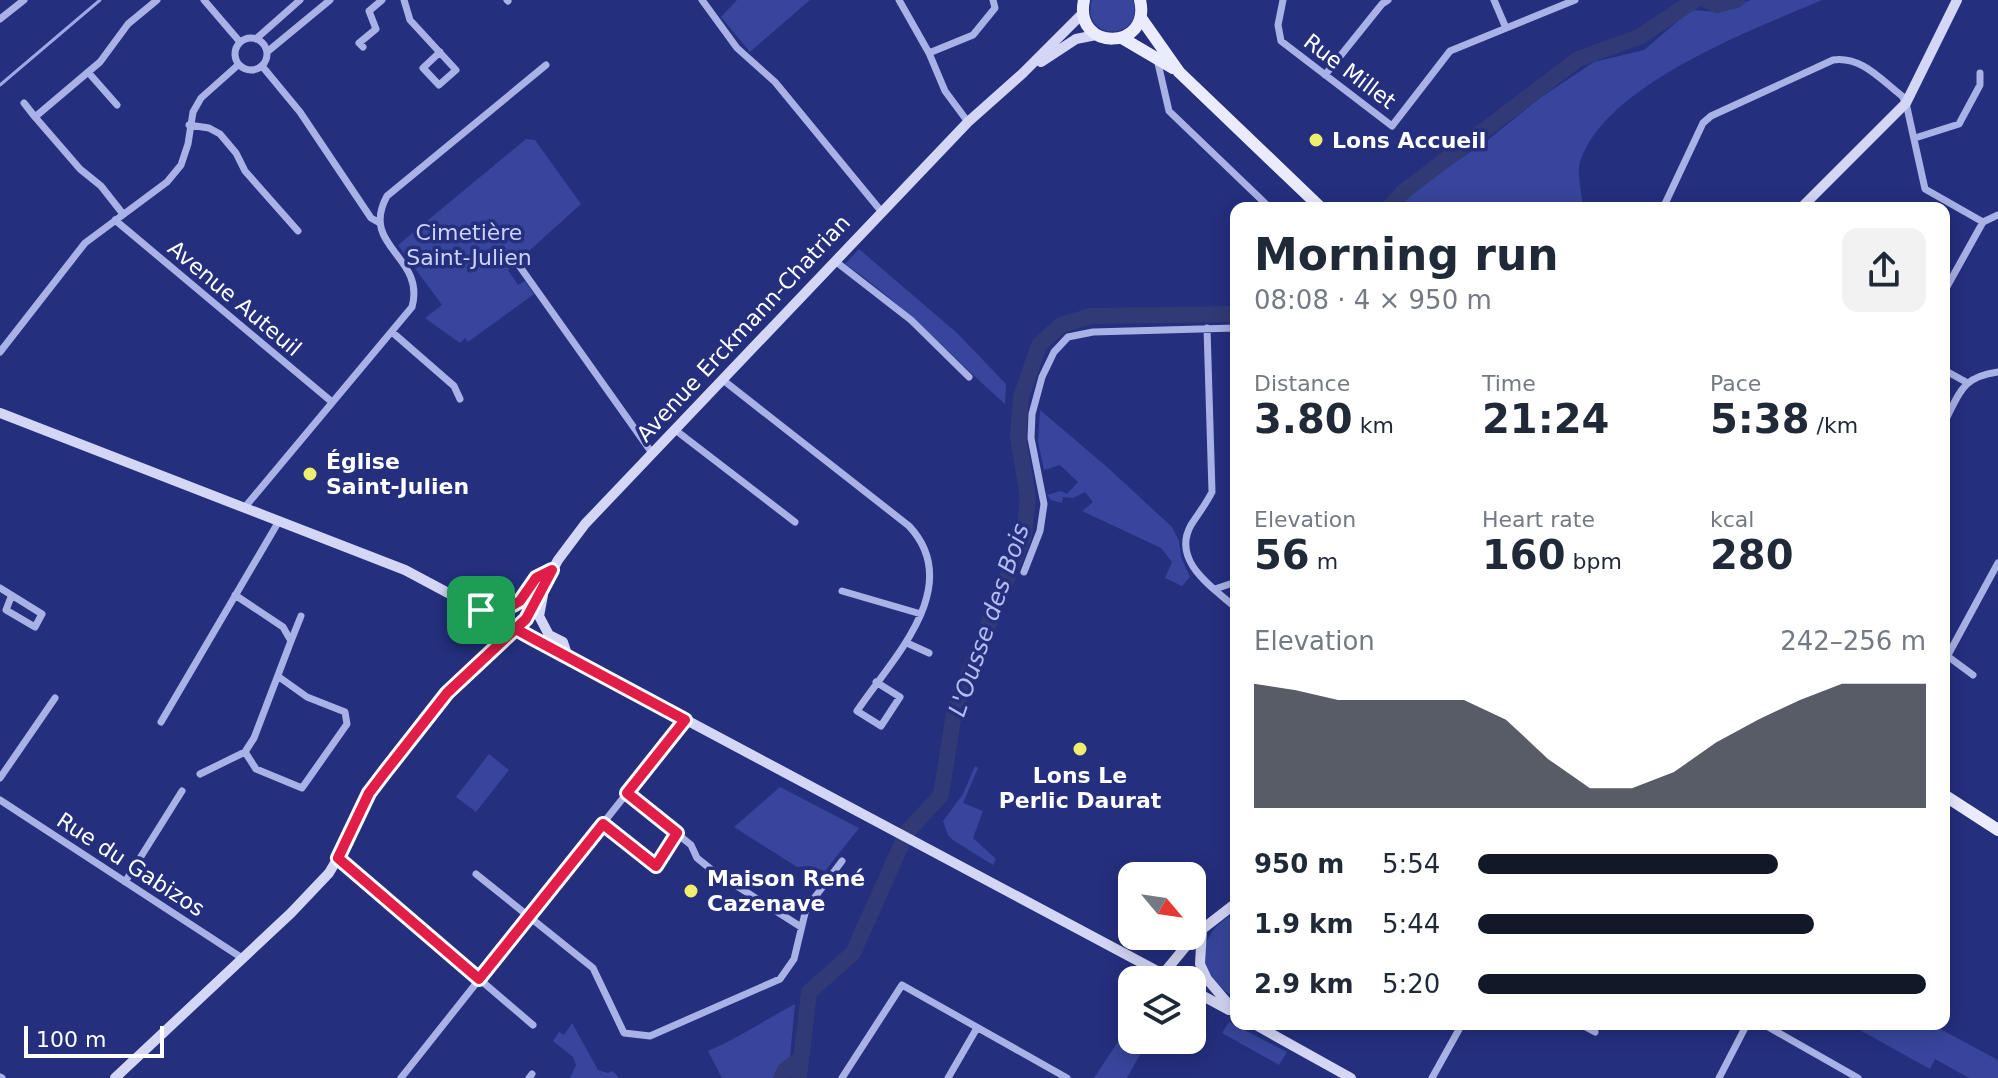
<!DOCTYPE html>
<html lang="en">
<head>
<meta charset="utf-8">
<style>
	:root { --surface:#fff; --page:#f2f2f3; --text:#1f2937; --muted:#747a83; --accent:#111827 }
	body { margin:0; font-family:"DejaVu Sans",sans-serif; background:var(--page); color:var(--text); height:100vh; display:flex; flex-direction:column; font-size:30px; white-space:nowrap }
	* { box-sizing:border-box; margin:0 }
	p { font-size:26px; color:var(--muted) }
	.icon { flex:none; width:44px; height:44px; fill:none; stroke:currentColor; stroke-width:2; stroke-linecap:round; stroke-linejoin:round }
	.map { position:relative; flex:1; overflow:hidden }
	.drawer { position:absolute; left:1230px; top:202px; width:720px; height:828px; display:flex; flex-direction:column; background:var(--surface); border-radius:16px; box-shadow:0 4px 20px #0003 }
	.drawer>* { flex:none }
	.needle { width:52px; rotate:119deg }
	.buttons { position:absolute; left:1118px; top:862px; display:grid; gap:16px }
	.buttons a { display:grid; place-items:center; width:88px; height:88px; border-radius:16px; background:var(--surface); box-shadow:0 4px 20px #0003; font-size:40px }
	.scale { position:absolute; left:24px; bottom:20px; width:140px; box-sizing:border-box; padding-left:8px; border:4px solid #fff; border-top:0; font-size:22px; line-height:28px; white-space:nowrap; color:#fff; -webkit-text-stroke:6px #242f7e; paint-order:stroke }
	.pin { position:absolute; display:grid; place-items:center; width:68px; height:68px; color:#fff; margin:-34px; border-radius:16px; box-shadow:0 4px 12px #0006 }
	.round { display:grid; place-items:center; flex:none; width:84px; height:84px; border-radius:16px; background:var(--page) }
	.summary { display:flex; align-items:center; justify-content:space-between; height:136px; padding:0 24px }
	h1 { font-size:44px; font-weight:700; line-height:60px }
	.metrics { display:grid; grid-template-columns:repeat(3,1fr); gap:12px; height:136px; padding:8px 24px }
	.metrics div { display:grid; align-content:center }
	.metrics b { font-size:40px; font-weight:700 }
	.metrics small { font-size:22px; font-weight:400 }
	.metrics p { font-size:22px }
	.chart { height:224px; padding:16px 24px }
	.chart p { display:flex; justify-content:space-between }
	.chart svg { width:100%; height:144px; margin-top:8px; fill:var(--accent); opacity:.7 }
	ul { padding:0 24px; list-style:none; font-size:26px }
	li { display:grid; grid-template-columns:128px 96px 1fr; align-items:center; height:60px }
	li i { height:20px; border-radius:10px; background:var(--accent) }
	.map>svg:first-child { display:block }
	.green { fill:#37469c }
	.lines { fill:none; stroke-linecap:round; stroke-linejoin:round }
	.stream { stroke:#9da9e7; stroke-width:3 }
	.river { stroke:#323a75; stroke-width:16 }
	.street { stroke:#a9b2e6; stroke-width:7 }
	.secondary { stroke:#d3d7f5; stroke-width:10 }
	.primary { stroke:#eaecfd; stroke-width:12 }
	.route-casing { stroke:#fff; stroke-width:16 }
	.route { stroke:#e11d48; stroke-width:10 }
	.poi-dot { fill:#eef06d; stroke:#242f7e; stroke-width:3 }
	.labels { text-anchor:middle; stroke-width:7; stroke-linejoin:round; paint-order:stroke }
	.street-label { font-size:22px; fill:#fff; stroke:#242f7e }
	.poi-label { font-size:22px; font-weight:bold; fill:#fff; stroke:#242f7e; text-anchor:start }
	.park-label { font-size:22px; fill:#ccd2f5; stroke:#242f7e }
	.water-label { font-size:24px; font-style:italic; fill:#b5bdee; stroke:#242f7e }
</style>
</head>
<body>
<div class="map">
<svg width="1998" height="1078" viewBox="0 0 1998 1078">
	<rect width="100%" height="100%" fill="#242f7e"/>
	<path class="green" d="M737,0H810L750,52L721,17Z
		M1092,0H1133C1146,42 1079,42 1092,0Z
		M1751,0H1822C1752,30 1609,83 1581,159C1576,172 1582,194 1583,208H1404L1406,195L1484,143L1540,98L1594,62L1644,50L1691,10L1721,12Z
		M526,139L535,140L581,204L508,270L518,285L525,281L534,294L468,342L465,338L460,343L425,318L442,305L398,245Z
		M859,249L957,333L1006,384L1005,404C952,357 904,304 845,264Z
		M1040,410L1107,467L1172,527L1179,541L1181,557L1190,577L1182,586L1165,578L1172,562L1161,548L1082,511L1093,502L1085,492L1073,498L1063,497L1062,503L1051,500L1047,495L1061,491L1067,494L1078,482L1060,465L1044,470L1038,442Z
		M489,754L509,770L476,812L456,797Z
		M975,766L978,768L963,803L983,811L973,838L996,859L993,865L953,840L948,835L943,821L963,794Z
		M780,787L859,828L825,871L810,866L797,867L734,827Z
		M1236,911V994L1234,998C1212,982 1193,960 1212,932C1217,924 1228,917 1236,911Z
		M795,1004L788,1078H722L708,1051C738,1038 765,1020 795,1004Z
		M1229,1022L1287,1052L1279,1065L1222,1033Z
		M572,1023L598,1070L608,1073L613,1071L619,1078H570L576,1065L573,1057L553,1041L559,1032L564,1035Z
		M1849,1024H1931L1998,1060V1078H1969L1935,1059L1930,1069Z
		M1132,1033V1040H1148L1127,1078H1094L1123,1034Z"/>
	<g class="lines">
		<path class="stream" d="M0,85L100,0"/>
		<path class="river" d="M1706,0L1717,5L1737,0
			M1389,208L1403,192L1578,59L1639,37L1695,0
			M781,1078L785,1070L800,1059
			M799,1078L809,992L853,953L907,832L941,795L955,707L1024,536L1028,498L1018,437L1021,397L1039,345L1061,325L1091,316L1236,314"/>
		<path class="street" d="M204,0L240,42
			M404,0L410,20L456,70L439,85L423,68L440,52
			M507,0L508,1
			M702,0L737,48L775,82L881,211
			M899,0L929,53L945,91L968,122
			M1283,0L1278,25L1281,41L1392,126L1450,51L1575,0
			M1494,0L1506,28
			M0,19L24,0
			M235 54a16 16 0 1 1 32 0a16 16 0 1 1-32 0Z
			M256,39L300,0
			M363,47L359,43L376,29L369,11L382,0
			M267,52L330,0
			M929,53L973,35L995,8L993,0
			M1157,59L1169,111L1270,208
			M262,66L300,112L371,218L378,222
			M88,72L117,105
			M1325,75L1382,4L1388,0
			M24,103L35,117
			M189,125L209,128L220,134L236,153L245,171L298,231
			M1915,138L1959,124L1980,85V73
			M1663,208L1703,123L1711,116L1833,60C1862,56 1881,80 1902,96L1906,103L1925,189L1983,222
			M123,214L101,186L80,169L35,117L100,62L128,24L157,0
			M115,220L332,402
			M835,261L911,320L969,377
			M518,264L652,453
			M1944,292L1983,222L1998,215
			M1207,328L1212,492C1206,504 1198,514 1191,525C1171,561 1212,587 1236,608
			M1235,328L1236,374
			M392,332L454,386L460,399
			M0,352L85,243L167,182L181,165L188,144L193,112L201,98L238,65
			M1944,352L1946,371L1966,382
			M723,380L909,526C966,587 891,660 857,711L881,726L900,697L876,682
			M1944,423C1960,393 1961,377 1998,372
			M674,429L795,522
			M245,507L412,307C426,256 359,247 387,196L546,65
			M1024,572L1040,531L1044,504L1031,438L1032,414L1042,377L1054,352L1068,337L1093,332L1236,328
			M0,588L42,614L35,627L6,610L11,597
			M1215,589L1236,582
			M842,591L921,614
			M291,641L301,616
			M907,643L929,653
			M1946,655L1973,675
			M1948,655L1998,563
			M161,722L279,521
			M245,752L256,769L302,788L347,724L345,712L307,697L279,677
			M200,774L245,752L254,738L291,641L283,627L235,595
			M0,778L55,698
			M627,793L691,845L697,858L712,870L801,927
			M0,800L242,958
			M603,824L656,866L677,833
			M338,858L533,1025
			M476,874L593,968L624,1033L650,1036L780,979L794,959L806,909L842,861
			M125,882L182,791
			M1580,1024L1595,1032
			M1763,1024L1858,1078
			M0,1077L2,1078
			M401,1078L685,720
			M529,1078L532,1074
			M842,1078L902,985L1067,1078
			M948,1078L977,1028
			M1432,1078L1462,1024
			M1719,1078L1747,1024"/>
		<path class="secondary" d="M1041,62L1076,39L1096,35
			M1801,208L1906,103L1957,0
			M0,413L405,570L1174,980
			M543,595L539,616L549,635L563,642L568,657
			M486,610C517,612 517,598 534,580C539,575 546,573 552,570
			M1202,929L1200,964L1207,979L1236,1013
			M1163,974L1196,934L1236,903
			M1192,990L1229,1010
			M1254,1024L1351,1078
			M115,1078L291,913L329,873L349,839L369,793L447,693L526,619L558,560L585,524L968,122L1022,74L1083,13"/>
		<path class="primary" d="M1084,0C1073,52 1152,51 1140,0
			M1141,18L1179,72L1321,208
			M1122,38L1173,68
			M1944,795L1998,830"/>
	</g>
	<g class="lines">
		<g class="route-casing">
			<path id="route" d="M481,610L494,617L534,639L685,720L627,793L677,833L656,866L603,824L479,979L338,858L369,793L385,772L447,693L526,619L552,570L536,578L520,601L513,605L497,611L481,610"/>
		</g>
		<use href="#route" class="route"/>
	</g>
	<g class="poi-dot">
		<circle cx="1316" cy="140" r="8"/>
		<circle cx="310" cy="474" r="8"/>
		<circle cx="1080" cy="749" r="8"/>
		<circle cx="691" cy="891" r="8"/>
	</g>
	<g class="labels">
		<g class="street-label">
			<text transform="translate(1350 71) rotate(37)" y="8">Rue Millet</text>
			<text transform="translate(235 298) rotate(40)" y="8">Avenue Auteuil</text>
			<text transform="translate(743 328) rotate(-47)" y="8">Avenue Erckmann-Chatrian</text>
			<text transform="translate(131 864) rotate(33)" y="8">Rue du Gabizos</text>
		</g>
		<g class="poi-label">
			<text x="1332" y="148">Lons Accueil</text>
			<text x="326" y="469">Église<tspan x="326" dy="25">Saint-Julien</tspan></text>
			<text x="1080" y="783" text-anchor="middle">Lons Le<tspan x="1080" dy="25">Perlic Daurat</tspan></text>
			<text x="707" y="886">Maison René<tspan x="707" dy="25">Cazenave</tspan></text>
		</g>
		<g class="park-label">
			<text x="469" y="240">Cimetière<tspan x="469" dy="25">Saint-Julien</tspan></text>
		</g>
		<g class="water-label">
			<text transform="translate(989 620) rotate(-71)" y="8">L'Ousse des Bois</text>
		</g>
	</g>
</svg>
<div class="buttons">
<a><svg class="needle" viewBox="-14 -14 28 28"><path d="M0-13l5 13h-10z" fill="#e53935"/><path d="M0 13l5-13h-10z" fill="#747a83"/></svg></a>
<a><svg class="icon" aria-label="layers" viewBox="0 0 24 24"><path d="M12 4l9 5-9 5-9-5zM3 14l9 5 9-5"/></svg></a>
</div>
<div class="scale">100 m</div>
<div class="pin" style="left:481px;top:610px;background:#1e9e55"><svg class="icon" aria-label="arrive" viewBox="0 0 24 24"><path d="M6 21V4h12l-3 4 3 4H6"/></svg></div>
<section class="drawer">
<div class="summary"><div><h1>Morning run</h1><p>08:08 · 4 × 950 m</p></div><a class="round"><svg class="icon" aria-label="share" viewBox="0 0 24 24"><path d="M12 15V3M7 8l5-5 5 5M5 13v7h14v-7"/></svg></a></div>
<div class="metrics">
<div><p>Distance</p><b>3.80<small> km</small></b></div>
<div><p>Time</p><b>21:24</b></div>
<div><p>Pace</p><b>5:38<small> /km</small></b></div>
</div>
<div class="metrics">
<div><p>Elevation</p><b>56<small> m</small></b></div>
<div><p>Heart rate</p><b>160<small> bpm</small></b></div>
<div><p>kcal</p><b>280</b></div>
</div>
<div class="chart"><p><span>Elevation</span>242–256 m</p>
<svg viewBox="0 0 160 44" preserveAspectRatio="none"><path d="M0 44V6L10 8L20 11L30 11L40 11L50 11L60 17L70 29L80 38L90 38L100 33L110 24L120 17L130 11L140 6L150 6L160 6V44z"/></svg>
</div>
<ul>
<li><b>950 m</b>5:54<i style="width:67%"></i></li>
<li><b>1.9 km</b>5:44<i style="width:75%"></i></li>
<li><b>2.9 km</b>5:20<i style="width:100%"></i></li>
</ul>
</section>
</div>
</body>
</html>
